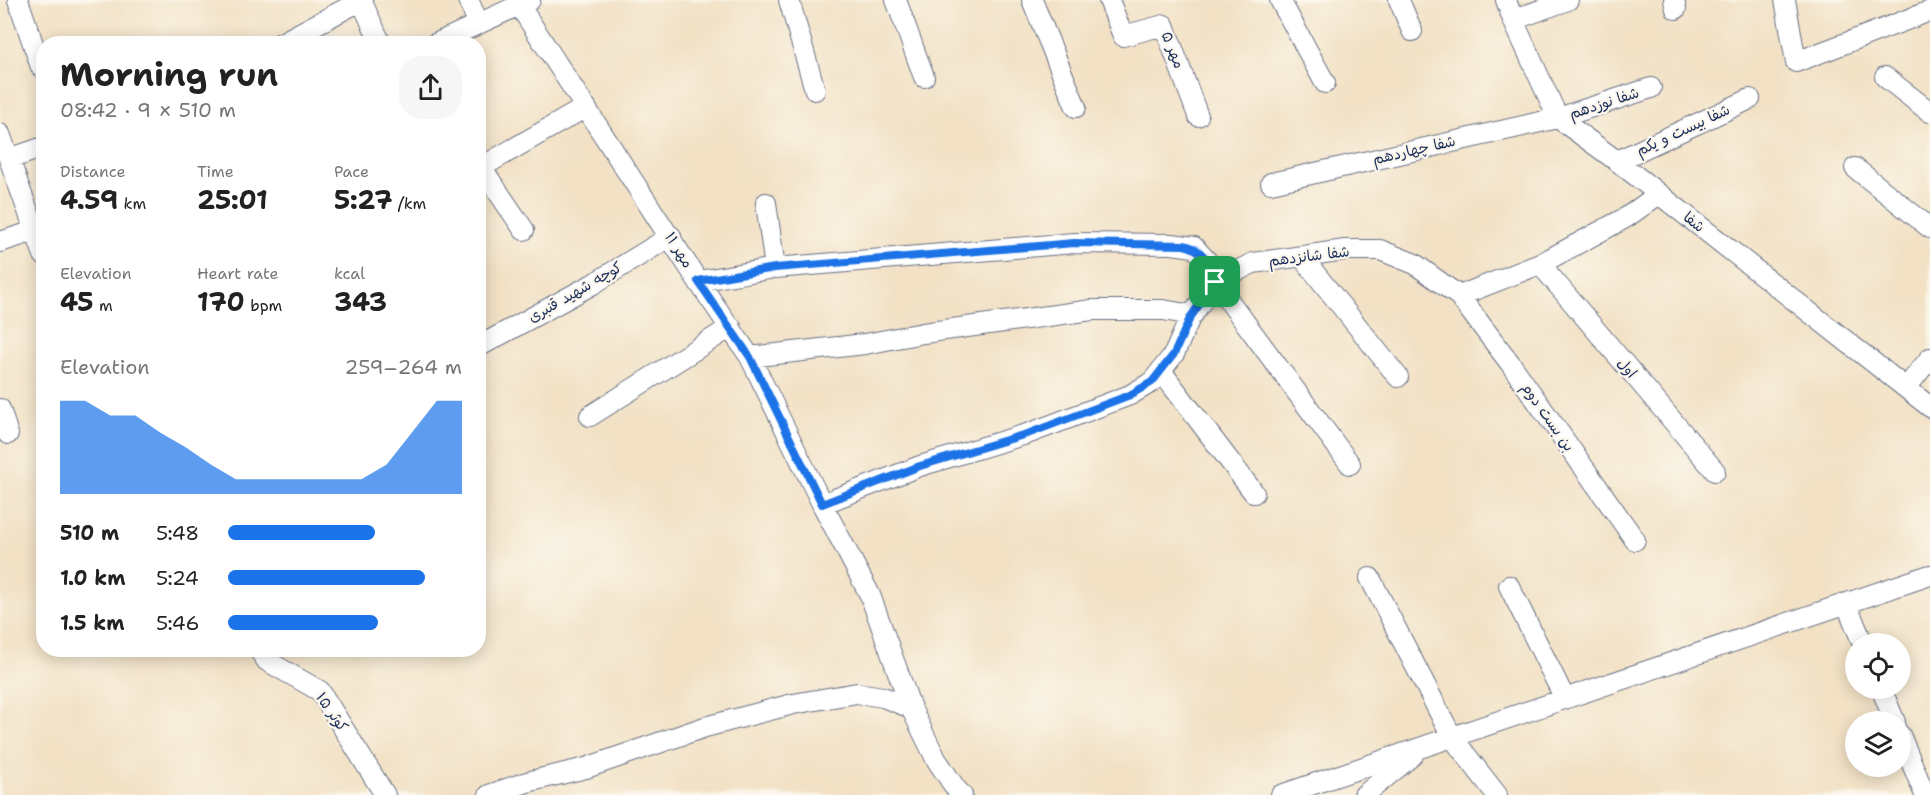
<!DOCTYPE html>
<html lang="en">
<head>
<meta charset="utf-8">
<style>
	:root { --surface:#fff; --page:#f6f6f6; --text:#222; --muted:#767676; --accent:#1a73e8 }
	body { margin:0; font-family:"Shantell Sans","Playpen Sans Arabic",sans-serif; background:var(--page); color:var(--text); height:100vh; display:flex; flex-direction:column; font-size:22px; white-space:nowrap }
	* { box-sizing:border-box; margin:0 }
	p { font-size:20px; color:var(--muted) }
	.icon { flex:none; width:33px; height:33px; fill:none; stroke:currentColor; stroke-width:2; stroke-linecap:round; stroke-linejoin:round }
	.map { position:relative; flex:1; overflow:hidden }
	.panel { position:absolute; left:36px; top:36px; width:450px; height:621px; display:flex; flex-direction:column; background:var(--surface); border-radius:24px; box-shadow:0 3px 15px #0003 }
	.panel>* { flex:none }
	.buttons { position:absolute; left:1845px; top:633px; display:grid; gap:12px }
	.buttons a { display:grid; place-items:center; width:66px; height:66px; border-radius:50%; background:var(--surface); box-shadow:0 3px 15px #0003; font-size:30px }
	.pin { position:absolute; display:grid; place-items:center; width:51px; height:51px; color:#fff; margin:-26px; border-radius:12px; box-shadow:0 3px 9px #0006 }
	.round { display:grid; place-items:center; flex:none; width:63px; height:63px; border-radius:24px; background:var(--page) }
	.overview { display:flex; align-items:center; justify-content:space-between; height:102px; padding:0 24px }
	h1 { font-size:33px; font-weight:700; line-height:45px }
	.metrics { display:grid; grid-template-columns:repeat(3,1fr); gap:9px; height:102px; padding:6px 24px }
	.metrics div { display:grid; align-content:center }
	.metrics b { font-size:26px; font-weight:700 }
	.metrics small { font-size:16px; font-weight:400 }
	.metrics p { font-size:16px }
	.chart { height:168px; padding:12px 24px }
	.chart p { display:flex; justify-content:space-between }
	.chart svg { width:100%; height:108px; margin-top:6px; fill:var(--accent); opacity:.7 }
	ul { padding:0 24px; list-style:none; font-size:20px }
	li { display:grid; grid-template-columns:96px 72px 1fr; align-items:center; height:45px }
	li i { height:15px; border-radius:8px; background:var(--accent) }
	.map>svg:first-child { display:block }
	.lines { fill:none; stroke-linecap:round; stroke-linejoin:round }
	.street-casing { stroke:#666d82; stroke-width:22 }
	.street { stroke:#fff; stroke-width:20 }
	.route-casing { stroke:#fff; stroke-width:12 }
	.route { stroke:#1a73e8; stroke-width:8 }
	.labels { text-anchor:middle; stroke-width:4.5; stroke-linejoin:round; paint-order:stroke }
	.street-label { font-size:15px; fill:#1b2f5e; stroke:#fbf7ec }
</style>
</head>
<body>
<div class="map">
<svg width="1930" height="795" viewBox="0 0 1930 795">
	<rect width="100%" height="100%" fill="#fbf7ec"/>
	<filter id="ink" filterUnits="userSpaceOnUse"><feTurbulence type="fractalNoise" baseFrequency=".0167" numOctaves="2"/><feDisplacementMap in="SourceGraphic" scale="12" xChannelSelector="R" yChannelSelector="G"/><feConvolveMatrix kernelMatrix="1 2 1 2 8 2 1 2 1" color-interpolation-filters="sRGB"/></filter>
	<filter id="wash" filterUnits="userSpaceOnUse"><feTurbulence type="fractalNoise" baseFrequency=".008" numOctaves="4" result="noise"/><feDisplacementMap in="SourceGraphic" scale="24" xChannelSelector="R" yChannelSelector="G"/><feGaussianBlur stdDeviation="1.35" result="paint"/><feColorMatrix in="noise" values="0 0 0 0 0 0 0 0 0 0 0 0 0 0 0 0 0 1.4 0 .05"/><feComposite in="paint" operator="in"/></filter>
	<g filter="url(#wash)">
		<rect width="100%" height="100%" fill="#f2e1c4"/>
	</g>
	<g filter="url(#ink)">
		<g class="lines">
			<g class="street-casing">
				<path id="street" d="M18,0L41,67
					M361,0L381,44
					M468,0L479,24
					M789,0L815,90
					M896,0L924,77
					M1032,0L1076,107
					M1109,0L1123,36L1164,25L1198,116
					M1280,0L1325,83
					M1399,0L1412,31
					M1506,0L1513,20L1558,118L1617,161L1930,407
					M1674,0L1676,9
					M1785,0L1796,62L1930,11
					M519,5L698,281L750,357L822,504L870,595L911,708L936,759L956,789L962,795
					M1513,20L1568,0
					M281,43L362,0
					M435,44L530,0
					M1885,77L1930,112
					M0,134L44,255
					M9,159L44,147
					M1617,161L1750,99
					M481,167L524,230
					M1855,168L1930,228
					M478,169L586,107
					M1271,183L1558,118L1651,88
					M766,203L775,268
					M0,242L44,228
					M1302,257L1398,377
					M1540,264L1715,471
					M698,281L775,268L1074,243L1172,244L1194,247L1207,261L1215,282L1350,464
					M1459,296L1540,264L1627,217L1659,194
					M478,347L593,284L671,236
					M750,357L865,344L923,333L1092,310H1163L1192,315
					M1161,371L1254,493
					M1906,388L1930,358
					M0,409L8,434
					M590,416L731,327
					M822,504L920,466L1030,433L1130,395L1152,382L1174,354L1190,318L1215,282L1253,263L1345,250H1380L1415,264L1459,296L1510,363L1635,540
					M1370,578L1452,737L1497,795
					M1509,586L1565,699
					M1846,603L1863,644
					M259,650L267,661L320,691L385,795
					M1881,688L1895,722
					M1900,735L1925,795
					M489,795L527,782L586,768L705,727L793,704L857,693L883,697L911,708
					M1281,795L1930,575
					M1364,795L1413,755"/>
			</g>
			<use href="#street" class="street"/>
		</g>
	</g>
	<g class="lines" filter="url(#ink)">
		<g class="route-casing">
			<path id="route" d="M1074,243L1184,245C1206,250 1208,263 1215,282L1190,318L1174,354L1152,382L1130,395L1030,433L920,466L822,504L750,357L698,281L775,268Z"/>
		</g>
		<use href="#route" class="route"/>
	</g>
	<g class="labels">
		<g class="street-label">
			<text transform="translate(1173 50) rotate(68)" y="5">مهر ۵</text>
			<text transform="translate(1604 103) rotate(-18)" y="5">شفا نوزدهم</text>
			<text transform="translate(1683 130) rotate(-25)" y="5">شفا بیست و یکم</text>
			<text transform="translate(1414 150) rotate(-13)" y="5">شفا چهاردهم</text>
			<text transform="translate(1694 222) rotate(38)" y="5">شفا</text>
			<text transform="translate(679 250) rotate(58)" y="5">مهر ۱۱</text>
			<text transform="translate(1309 256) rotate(-7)" y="5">شفا شانزدهم</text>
			<text transform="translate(575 292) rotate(-30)" y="5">کوچه شهید قنبری</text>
			<text transform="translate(1627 368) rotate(50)" y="5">اول</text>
			<text transform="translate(1548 417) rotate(55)" y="5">بن بست دوم</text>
			<text transform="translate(332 712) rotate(55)" y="5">کوثر ۱۵</text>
		</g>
	</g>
</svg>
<div class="buttons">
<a><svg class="icon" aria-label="locate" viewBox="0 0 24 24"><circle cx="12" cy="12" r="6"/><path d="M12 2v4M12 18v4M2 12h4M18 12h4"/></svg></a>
<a><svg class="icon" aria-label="layers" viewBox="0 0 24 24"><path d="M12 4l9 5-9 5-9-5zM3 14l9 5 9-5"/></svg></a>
</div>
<div class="pin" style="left:1215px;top:282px;background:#1e9e55"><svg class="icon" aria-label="arrive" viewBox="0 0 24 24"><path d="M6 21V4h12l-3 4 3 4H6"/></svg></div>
<section class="panel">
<div class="overview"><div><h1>Morning run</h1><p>08:42 · 9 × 510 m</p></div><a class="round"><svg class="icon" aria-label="share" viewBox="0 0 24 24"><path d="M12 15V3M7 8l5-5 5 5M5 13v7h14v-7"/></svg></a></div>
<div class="metrics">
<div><p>Distance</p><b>4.59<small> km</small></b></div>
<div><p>Time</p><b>25:01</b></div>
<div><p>Pace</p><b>5:27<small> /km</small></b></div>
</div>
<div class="metrics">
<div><p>Elevation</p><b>45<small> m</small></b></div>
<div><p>Heart rate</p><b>170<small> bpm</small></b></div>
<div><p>kcal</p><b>343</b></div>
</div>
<div class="chart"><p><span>Elevation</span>259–264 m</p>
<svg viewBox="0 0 160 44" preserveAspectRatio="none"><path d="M0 44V6L10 6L20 12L30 12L40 19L50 25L60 32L70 38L80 38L90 38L100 38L110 38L120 38L130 32L140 19L150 6L160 6V44z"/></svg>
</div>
<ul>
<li><b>510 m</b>5:48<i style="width:63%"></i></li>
<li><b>1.0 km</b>5:24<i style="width:84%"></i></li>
<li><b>1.5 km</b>5:46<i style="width:64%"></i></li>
</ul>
</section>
</div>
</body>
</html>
